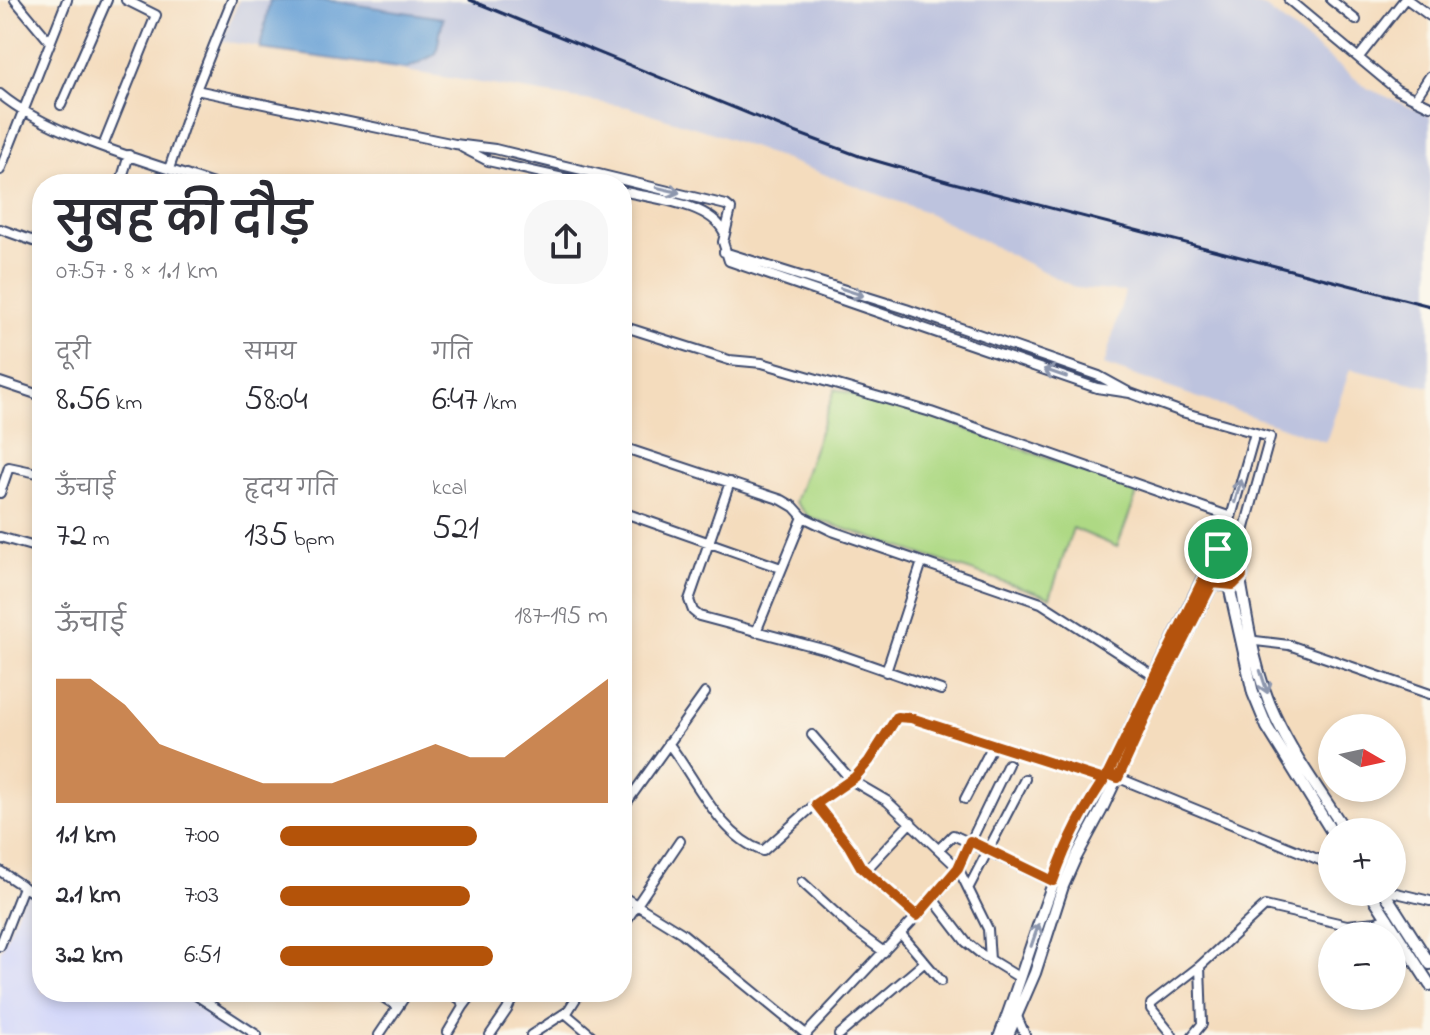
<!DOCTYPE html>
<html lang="hi">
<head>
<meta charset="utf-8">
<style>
	:root { --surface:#fff; --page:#f7f7f7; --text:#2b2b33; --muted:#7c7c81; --accent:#b45309 }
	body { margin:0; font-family:"Indie Flower","Playpen Sans Deva",sans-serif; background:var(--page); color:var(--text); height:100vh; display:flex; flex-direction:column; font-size:30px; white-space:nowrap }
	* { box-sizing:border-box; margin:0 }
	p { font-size:26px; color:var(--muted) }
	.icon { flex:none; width:44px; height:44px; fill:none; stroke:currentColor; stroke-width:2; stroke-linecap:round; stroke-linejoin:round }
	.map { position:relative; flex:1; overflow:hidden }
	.drawer { position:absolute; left:32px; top:174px; width:600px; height:828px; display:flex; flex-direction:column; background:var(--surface); border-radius:32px; box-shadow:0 4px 12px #0003 }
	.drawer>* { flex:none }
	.needle { width:52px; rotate:99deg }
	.tools { position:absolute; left:1318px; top:714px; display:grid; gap:16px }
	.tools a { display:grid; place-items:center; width:88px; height:88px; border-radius:50%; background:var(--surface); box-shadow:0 4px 12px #0003; font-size:40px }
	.pin { position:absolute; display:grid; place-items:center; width:68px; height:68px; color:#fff; margin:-34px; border:4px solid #fff; border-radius:50%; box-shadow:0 2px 8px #0007 }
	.round { display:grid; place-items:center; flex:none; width:84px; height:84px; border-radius:32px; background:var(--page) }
	.headline { display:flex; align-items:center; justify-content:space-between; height:136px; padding:0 24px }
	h1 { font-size:44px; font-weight:600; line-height:60px }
	.stats { display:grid; grid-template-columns:repeat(3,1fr); gap:12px; height:136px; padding:8px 24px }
	.stats div { display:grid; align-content:center }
	.stats b { font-size:34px; font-weight:600 }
	.stats small { font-size:22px; font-weight:400 }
	.stats p { font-size:22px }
	.chart { height:224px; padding:16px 24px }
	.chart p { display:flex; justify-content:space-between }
	.chart svg { width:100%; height:144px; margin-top:8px; fill:var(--accent); opacity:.7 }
	ul { padding:0 24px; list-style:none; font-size:26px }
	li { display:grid; grid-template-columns:128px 96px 1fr; align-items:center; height:60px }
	li i { height:20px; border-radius:10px; background:var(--accent) }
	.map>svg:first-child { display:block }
	.built { fill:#d4d8f9 }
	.industrial { fill:#bdc3de }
	.green { fill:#aed984; stroke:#648471; stroke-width:2 }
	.water { fill:#68a0d6; stroke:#42689a; stroke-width:2 }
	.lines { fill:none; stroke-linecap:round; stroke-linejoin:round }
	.minor-casing { stroke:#3c496c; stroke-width:12 }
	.tertiary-casing { stroke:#3c496c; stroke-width:14 }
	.minor { stroke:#fff; stroke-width:8 }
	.tertiary { stroke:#fff; stroke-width:10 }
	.rail { stroke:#1b2f5e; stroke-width:3 }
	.oneway { stroke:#8d97ae }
	.route-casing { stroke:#fff; stroke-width:16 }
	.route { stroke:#b45309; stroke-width:10 }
</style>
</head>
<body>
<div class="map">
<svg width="1430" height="1035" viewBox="0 0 1430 1035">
	<rect width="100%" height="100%" fill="#fbf7ec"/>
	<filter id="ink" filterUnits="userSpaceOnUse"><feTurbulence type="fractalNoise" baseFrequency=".0125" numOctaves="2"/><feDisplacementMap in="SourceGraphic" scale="16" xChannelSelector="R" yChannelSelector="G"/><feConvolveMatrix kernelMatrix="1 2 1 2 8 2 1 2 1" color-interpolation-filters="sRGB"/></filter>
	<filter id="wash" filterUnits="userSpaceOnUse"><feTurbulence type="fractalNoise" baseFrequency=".006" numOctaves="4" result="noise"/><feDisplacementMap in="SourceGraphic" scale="32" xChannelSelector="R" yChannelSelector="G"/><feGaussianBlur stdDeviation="1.8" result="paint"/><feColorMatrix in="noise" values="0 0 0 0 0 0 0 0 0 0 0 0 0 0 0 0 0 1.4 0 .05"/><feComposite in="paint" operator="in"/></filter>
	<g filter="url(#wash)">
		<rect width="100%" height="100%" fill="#f4dcbd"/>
		<path class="built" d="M26,891L42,901V992H184L251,1035H0V952Z"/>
		<path class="industrial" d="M239,0H1235L1266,8L1367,88L1430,116V387L1350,369L1326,442L1104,365L1125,292L1076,288L926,212L713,133L628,107L222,41Z"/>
		<path class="green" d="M835,389L942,420L1138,491L1117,547L1073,528L1050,597L809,517L795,502Z"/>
		<path class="water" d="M270,0H326L443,18L436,54L406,69L260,49Z"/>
	</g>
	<g filter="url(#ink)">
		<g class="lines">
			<g class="minor-casing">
				<path id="minor" d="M15,0L50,42
					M1289,0L1397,90L1430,106
					M1331,0L1356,20
					M1408,0L1430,16
					M1359,57L1404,0
					M196,90L455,144L495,149L726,205L731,209L723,242L729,261L1097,388L1130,393
					M0,94C50,136 149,162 213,184
					M1415,99L1430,76
					M61,105L107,0
					M103,146L156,15L126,0
					M463,148L488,161L590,184
					M169,169L196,90L232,0
					M0,170L67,0
					M120,184L129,155
					M622,191C652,199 709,202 724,232
					M0,229L42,244
					M724,252L906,309L1099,376L1130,393L1182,412L1270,437L1243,535L1242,554
					M622,326L729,360L762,363L931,412L1231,517
					M0,382L42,396
					M622,447L782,500L794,507L803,517L832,531L1041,603L1160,680
					M730,482L689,600L693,611L699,616L827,650L941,690
					M0,493L9,467L42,474
					M622,512L781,568
					M0,537L42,549
					M1218,549L1231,517L1255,433
					M756,632L803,517
					M1247,640L1289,645L1430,694
					M886,672L922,562
					M812,735L851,780L887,801L958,868L988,929L990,960
					M668,743C695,777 719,836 763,851L811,808L855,777L869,761L897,717L911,718L1104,780
					M1114,776L1332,865
					M965,799L993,745
					M816,804L849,846L861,867L917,916
					M622,809L705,693
					M939,849L953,835L1057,883
					M0,871L42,899
					M865,871L911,822
					M802,882L854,930L884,952
					M969,887L1025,779
					M1392,892L1430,901
					M622,896L682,933L807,1035
					M933,899L966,942L981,954L1020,978
					M622,927L680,841
					M901,934L941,981
					M0,946L23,887
					M191,992L257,1035
					M375,992L398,1007
					M463,1007L474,992
					M565,1013L591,1035
					M1016,1014L1025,1035
					M448,1032L463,1007L461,1000L449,992
					M806,1034L933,899L958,868L1008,764
					M379,1035L408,992
					M490,1035L507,1010L515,992
					M531,1035L568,1011L580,992
					M839,1035L925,962
					M1172,1035L1151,1009V1004L1200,966L1265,906L1347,925L1376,922L1388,918
					M1193,1035L1202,1024L1200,966"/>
			</g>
			<g class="tertiary-casing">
				<path id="tertiary" d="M1225,546L1237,548L1242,554V576L1229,586L1213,583C1204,571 1211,561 1218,549Z
					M1240,579C1248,625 1255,674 1275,716C1294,757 1322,794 1346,832
					M1229,586L1253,693L1267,727L1332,832
					M1370,892L1430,985
					M1384,892L1430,964
					M1000,1035C1034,947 1054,853 1108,774L1209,565
					M1008,1035L1035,973L1063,886L1075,859L1101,811L1162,682L1213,583"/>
			</g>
			<use href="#minor" class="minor"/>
			<use href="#tertiary" class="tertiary"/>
			<path class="rail" d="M470,0L784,128L859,156L950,182L1430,306"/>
		</g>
		<defs><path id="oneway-shaft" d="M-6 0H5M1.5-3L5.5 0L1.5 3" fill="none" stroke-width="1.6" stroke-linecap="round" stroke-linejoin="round" transform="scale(2)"/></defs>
		<g class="oneway">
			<use href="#oneway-shaft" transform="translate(668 190) rotate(13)"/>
			<use href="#oneway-shaft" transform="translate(852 292) rotate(18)"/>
			<use href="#oneway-shaft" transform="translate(1055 373) rotate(-161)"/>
			<use href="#oneway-shaft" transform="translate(1238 491) rotate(-74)"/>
			<use href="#oneway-shaft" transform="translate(1264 682) rotate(72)"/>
			<use href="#oneway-shaft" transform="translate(1035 935) rotate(-71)"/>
		</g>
	</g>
	<g class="lines" filter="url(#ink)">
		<g class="route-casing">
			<path id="route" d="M1218,549L1108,774C1085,806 1066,844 1053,881L970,841L958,868L917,916L861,867L849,846L816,804L855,777L869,761L897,717L911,718L1104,780L1108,774L1118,778L1162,682L1211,586L1213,583L1233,585L1242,576L1240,550L1228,546L1218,549"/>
		</g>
		<use href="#route" class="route"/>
	</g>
</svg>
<div class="tools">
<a><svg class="needle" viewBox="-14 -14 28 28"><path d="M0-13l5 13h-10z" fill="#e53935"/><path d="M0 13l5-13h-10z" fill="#7c7c81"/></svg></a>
<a>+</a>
<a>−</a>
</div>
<div class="pin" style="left:1218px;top:549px;background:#1e9e55"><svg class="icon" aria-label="arrive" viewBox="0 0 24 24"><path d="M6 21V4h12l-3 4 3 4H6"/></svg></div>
<section class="drawer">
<div class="headline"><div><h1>सुबह की दौड़</h1><p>07:57 · 8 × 1.1 km</p></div><a class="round"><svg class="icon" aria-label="share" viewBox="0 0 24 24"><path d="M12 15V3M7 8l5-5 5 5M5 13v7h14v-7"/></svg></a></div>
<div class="stats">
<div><p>दूरी</p><b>8.56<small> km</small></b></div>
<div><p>समय</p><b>58:04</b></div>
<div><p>गति</p><b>6:47<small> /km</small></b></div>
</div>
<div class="stats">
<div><p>ऊँचाई</p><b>72<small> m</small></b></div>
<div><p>हृदय गति</p><b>135<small> bpm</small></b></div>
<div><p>kcal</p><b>521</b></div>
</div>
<div class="chart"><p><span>ऊँचाई</span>187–195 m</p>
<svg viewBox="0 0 160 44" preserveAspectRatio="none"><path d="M0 44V6L10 6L20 14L30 26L40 30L50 34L60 38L70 38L80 38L90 34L100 30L110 26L120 30L130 30L140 22L150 14L160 6V44z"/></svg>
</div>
<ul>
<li><b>1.1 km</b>7:00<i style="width:60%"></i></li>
<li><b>2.1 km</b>7:03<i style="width:58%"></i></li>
<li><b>3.2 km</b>6:51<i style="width:65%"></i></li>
</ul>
</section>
</div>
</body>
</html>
